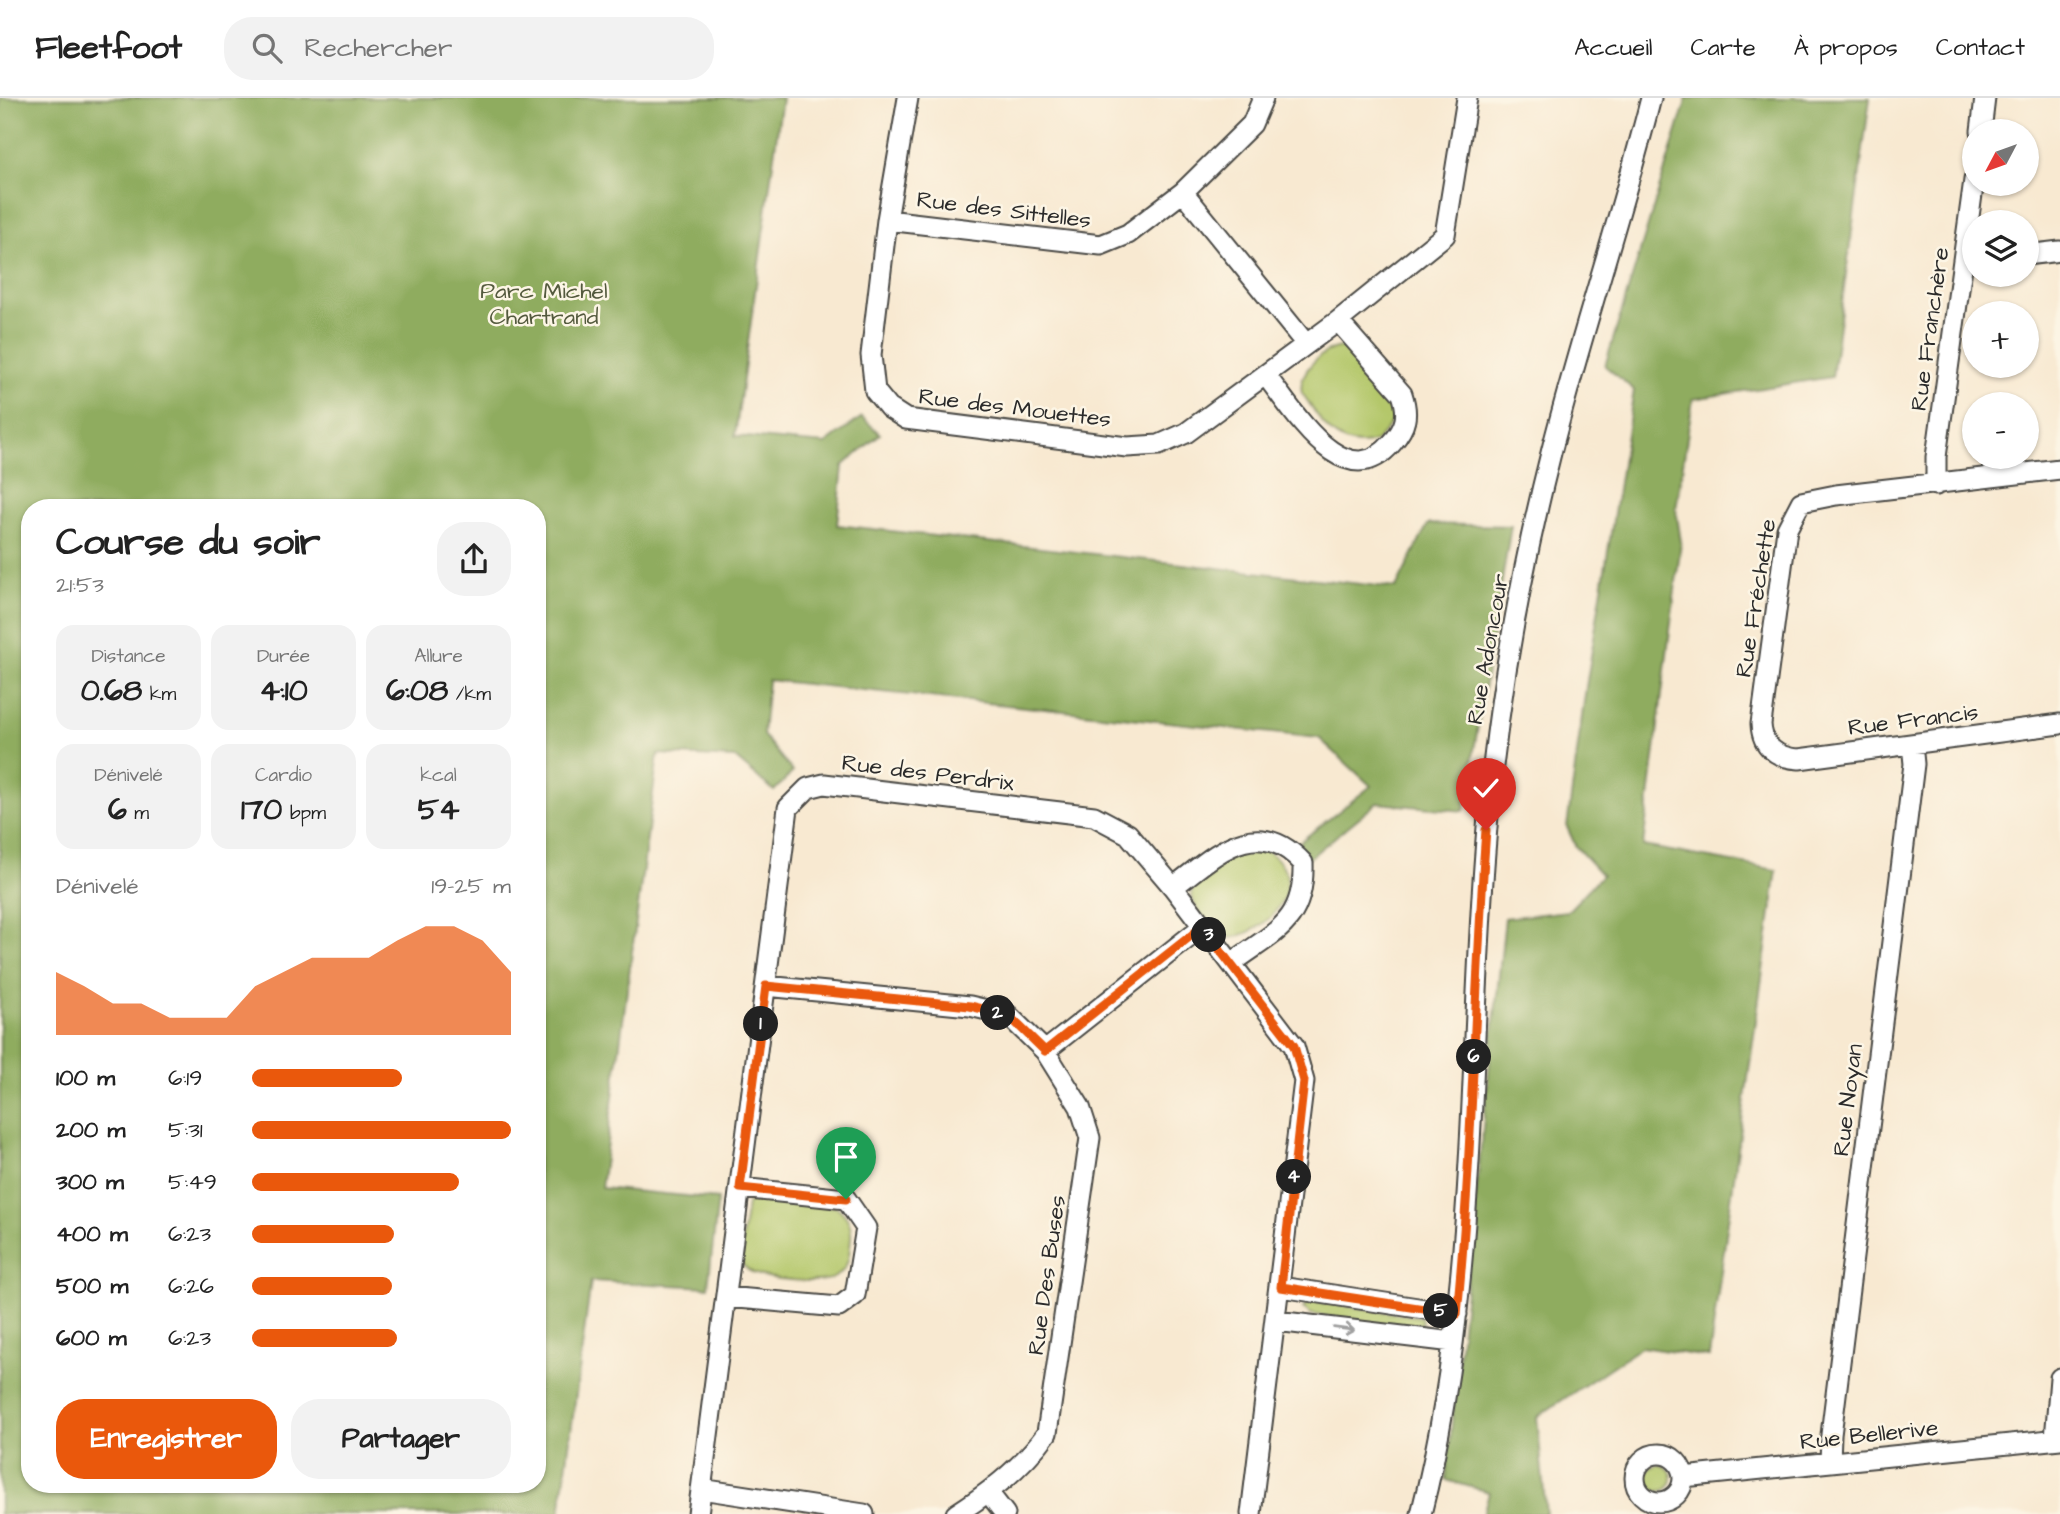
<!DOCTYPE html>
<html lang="fr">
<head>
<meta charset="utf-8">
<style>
	:root { --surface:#fff; --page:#f2f2f2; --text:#222; --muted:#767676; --line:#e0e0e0; --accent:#ea580c }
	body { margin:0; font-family:"Architects Daughter",sans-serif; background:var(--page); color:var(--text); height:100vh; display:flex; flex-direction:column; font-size:26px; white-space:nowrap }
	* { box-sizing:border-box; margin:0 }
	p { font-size:23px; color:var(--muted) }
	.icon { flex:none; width:38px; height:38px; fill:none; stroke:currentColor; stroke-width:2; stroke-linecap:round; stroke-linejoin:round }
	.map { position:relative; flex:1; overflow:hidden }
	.sheet { position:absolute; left:21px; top:401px; width:525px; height:994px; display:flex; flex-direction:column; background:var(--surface); border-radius:28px; box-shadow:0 2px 5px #0004 }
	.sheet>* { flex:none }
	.needle { width:46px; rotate:229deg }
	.fabs { position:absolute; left:1962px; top:21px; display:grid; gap:14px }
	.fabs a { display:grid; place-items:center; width:77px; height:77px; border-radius:50%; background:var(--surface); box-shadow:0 2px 5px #0004; font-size:35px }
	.pin { position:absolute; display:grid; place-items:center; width:60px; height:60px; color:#fff; margin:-72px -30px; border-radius:50% 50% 50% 0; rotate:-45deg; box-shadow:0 0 7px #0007 }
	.pin .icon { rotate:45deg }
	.km { position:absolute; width:35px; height:35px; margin:-18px; border-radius:50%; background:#222; color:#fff; font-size:19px; line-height:35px; text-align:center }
	.round { display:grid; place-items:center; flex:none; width:74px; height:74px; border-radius:28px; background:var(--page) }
	.headline { display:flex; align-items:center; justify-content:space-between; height:119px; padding:0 35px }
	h1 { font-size:38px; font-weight:700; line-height:52px }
	.stats { display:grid; grid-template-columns:repeat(3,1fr); gap:10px; height:119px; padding:7px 35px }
	.stats div { display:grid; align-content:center; border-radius:18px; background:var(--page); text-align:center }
	.stats b { font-size:30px; font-weight:700 }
	.stats small { font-size:19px; font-weight:400 }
	.stats p { font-size:19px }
	.chart { height:196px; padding:14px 35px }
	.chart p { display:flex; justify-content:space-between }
	.chart svg { width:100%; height:126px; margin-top:7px; fill:var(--accent); opacity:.7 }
	.primary-button { display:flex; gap:14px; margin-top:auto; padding:14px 35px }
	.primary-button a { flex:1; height:80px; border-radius:28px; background:var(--accent); color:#fff; font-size:28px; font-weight:700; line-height:80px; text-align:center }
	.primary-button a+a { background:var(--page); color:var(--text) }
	ul { padding:0 35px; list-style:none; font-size:23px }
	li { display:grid; grid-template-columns:112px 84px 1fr; align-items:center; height:52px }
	li i { height:18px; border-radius:9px; background:var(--accent) }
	header { display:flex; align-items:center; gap:42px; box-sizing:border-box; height:98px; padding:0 35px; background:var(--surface); border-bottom:2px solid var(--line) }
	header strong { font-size:33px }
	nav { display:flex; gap:38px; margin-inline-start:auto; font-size:24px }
	.search { width:490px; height:63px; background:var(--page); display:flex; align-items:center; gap:18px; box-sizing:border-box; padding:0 24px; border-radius:28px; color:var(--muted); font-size:26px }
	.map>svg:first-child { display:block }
	.green { fill:#b4c76a; stroke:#70794a; stroke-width:2 }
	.forest { fill:#8fac5e; stroke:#5d6c44; stroke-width:2; fill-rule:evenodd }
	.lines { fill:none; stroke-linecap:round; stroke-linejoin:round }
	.minor-casing { stroke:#4a4844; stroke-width:23 }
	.minor { stroke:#fff; stroke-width:19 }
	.oneway { stroke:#a0a0a0 }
	.route-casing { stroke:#fff; stroke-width:14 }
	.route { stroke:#ea580c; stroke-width:9 }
	.labels { text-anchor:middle; stroke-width:5; stroke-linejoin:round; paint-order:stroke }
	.street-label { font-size:23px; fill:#2b2b2b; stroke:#fcf5e5 }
	.park-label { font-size:23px; fill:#545a3e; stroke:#fcf5e5 }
</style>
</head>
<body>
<header>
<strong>Fleetfoot</strong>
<div class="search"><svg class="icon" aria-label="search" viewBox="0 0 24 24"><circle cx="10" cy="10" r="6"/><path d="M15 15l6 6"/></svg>Rechercher</div>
<nav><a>Accueil</a><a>Carte</a><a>À propos</a><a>Contact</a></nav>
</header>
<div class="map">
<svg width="2060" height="1416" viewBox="0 0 2060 1416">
	<rect width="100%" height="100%" fill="#fcf5e5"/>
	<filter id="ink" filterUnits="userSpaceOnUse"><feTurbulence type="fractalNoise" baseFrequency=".0143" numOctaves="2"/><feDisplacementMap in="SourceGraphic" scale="14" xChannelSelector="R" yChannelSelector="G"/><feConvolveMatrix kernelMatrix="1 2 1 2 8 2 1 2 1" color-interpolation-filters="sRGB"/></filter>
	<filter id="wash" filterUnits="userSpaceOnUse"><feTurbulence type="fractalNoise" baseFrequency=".00686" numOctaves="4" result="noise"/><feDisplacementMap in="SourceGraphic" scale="28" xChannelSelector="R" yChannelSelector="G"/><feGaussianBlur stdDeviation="1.57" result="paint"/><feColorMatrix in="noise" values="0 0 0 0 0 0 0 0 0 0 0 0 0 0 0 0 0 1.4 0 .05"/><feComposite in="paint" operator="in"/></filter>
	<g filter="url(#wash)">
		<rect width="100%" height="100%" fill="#f8e9d1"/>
		<path class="green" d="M1340,249L1350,250C1377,280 1418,307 1375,344C1334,354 1323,324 1302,295C1297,275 1321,252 1340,249Z
			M1251,746C1317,768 1282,830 1230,840C1213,831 1179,803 1197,781C1201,776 1208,772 1213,767C1226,756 1234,750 1251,746Z
			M756,1101L837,1109C848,1118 852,1127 851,1141C849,1156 850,1170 835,1179C824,1187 769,1181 756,1176C748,1173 744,1169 739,1163L747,1106Z
			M1309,1203L1421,1219L1422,1226L1412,1230L1311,1216L1303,1210Z
			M1646 1380a13 13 0 1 1 26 0a13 13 0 1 1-26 0Z"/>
		<path class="forest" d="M0,0H782L735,338L825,346L862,319L880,336L843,368L837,427L1396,490L1428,426L1511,428L1464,713L1377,705L1308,761L1296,747L1371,688L1319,640L768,582L763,637L793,674L774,693L735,660L658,656L601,1090L718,1101L708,1189L591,1183L560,1416H0ZM30,410H537V1386H30Z
			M1687,0H1870L1832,279L1693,301L1676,411L1681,444L1643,748L1777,772L1709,1259L1641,1249L1537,1319L1546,1416H1483L1489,1394L1446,1382L1505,820L1568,813L1602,777L1576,749L1567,729L1586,589L1634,292L1605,268Z"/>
	</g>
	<g filter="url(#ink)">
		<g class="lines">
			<g class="minor-casing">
				<path id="minor" d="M908,0L887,122L871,257L875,293L889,310L906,321L1127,349L1159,347L1186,335L1338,223L1445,137L1467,0
					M1981,33L1985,0
					M1183,94L1306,246
					M887,122L1101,147L1128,136L1183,94L1252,26L1263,0
					M2026,157L2060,153
					M1266,278C1293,311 1344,401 1392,345C1406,329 1409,317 1402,296L1338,223
					M2060,371L1836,397L1801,404L1787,431L1761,626C1762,649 1777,660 1799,661L2060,626
					M1936,387V359L1974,82
					M1173,789C1215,758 1255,714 1303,765C1305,825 1275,833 1232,865
					M766,888L970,908L1008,917L1045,953L1080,1009L1090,1040L1047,1335C1024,1368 989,1395 956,1416
					M1045,953L1202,829
					M1281,1189L1457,1216
					M726,1199L839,1209L855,1197L866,1130L846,1101L740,1090
					M1276,1223L1453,1244
					M2055,1341L2060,1280
					M1635 1380a24 24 0 1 1 48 0a24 24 0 1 1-48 0Z
					M1830,1364L1831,1337L1914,666L1912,646
					M1683,1379L2060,1341
					M701,1391L864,1416
					M988,1394L1005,1416
					M698,1416L788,710L808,690L824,686L1094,718L1128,736L1173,789L1294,948L1304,983L1251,1416
					M1421,1416C1484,1171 1465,917 1493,668C1505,563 1525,458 1551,355C1581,236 1621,119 1651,0"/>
			</g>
			<use href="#minor" class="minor"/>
		</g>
		<defs><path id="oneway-shaft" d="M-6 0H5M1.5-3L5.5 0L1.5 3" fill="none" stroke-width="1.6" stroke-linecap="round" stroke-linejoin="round" transform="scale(1.75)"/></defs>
		<use class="oneway" href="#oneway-shaft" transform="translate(1344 1231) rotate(7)"/>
	</g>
	<g class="lines" filter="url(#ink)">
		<g class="route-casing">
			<path id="route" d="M846,1101L740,1090L766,888L970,908L1008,917L1045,953L1202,829L1294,948L1304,983L1281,1189L1457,1216C1473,1055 1474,893 1486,732"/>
		</g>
		<use href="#route" class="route"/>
	</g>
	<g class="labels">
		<g class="street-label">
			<text transform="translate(1004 111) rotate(7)" y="8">Rue des Sittelles</text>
			<text transform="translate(1929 231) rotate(-82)" y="8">Rue Franchère</text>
			<text transform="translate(1015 309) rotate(7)" y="8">Rue des Mouettes</text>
			<text transform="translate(1755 500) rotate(-81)" y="8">Rue Fréchette</text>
			<text transform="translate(1487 551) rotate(-80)" y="8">Rue Adoncour</text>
			<text transform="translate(1913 621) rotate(-7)" y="8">Rue Francis</text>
			<text transform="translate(928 674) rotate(7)" y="8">Rue des Perdrix</text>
			<text transform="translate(1847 1002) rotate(-83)" y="8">Rue Noyan</text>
			<text transform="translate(1046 1177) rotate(-82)" y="8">Rue Des Buses</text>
			<text transform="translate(1869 1336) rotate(-6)" y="8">Rue Bellerive</text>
		</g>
		<g class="park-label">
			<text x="544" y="200">Parc Michel<tspan x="544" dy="26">Chartrand</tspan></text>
		</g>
	</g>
</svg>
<div class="fabs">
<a><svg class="needle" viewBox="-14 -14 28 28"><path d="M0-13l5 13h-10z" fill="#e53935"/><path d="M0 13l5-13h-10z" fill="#767676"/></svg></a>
<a><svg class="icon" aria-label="layers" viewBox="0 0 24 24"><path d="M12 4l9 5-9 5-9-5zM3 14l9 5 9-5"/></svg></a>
<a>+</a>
<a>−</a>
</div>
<div class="pin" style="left:846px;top:1101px;background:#1e9e55"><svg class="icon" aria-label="arrive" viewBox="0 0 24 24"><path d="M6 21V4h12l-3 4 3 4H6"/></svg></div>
<div class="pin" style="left:1486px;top:732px;background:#d93025"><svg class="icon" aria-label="check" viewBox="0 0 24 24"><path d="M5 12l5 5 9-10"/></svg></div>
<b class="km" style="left:761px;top:926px">1</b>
<b class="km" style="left:998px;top:915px">2</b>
<b class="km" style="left:1209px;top:837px">3</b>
<b class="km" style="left:1294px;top:1079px">4</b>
<b class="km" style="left:1441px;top:1213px">5</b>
<b class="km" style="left:1474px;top:959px">6</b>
<section class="sheet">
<div class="headline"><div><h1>Course du soir</h1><p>21:53</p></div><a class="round"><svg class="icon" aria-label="share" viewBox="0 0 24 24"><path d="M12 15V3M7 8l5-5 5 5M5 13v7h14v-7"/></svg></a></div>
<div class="stats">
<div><p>Distance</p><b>0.68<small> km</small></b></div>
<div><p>Durée</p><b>4:10</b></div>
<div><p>Allure</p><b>6:08<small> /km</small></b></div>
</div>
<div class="stats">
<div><p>Dénivelé</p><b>6<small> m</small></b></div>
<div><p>Cardio</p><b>170<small> bpm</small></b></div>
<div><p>kcal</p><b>54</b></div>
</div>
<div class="chart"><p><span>Dénivelé</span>19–25 m</p>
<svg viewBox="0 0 160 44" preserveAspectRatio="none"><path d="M0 44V22L10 27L20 33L30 33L40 38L50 38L60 38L70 27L80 22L90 17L100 17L110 17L120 11L130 6L140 6L150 11L160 22V44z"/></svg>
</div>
<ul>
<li><b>100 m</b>6:19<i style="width:58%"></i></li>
<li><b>200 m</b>5:31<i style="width:100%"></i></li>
<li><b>300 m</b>5:49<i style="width:80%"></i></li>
<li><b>400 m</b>6:23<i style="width:55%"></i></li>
<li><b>500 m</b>6:26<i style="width:54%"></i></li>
<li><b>600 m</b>6:23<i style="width:56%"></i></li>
</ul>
<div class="primary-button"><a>Enregistrer</a><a>Partager</a></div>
</section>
</div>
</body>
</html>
